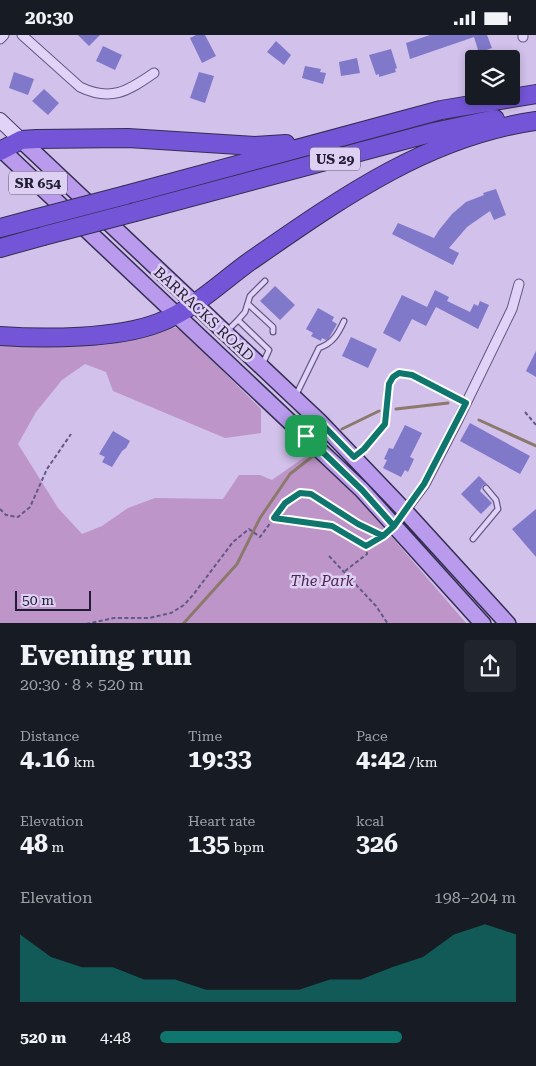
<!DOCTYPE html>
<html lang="en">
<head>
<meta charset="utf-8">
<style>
	:root { --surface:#171b24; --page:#20242c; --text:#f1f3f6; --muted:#9ea1a6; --accent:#0f766e }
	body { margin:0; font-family:"Roboto Serif",serif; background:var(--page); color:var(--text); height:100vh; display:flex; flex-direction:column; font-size:19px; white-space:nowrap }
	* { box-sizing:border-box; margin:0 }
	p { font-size:16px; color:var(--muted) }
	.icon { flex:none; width:28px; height:28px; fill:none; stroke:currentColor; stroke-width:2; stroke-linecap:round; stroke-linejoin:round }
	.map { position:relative; height:588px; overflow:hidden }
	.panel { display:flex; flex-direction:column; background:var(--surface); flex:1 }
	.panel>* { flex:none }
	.fabs { position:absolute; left:465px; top:15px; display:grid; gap:10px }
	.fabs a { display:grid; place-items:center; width:55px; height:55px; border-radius:5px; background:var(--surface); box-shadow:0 2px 8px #0003; font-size:25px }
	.scale { position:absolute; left:15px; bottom:12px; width:76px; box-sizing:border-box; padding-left:5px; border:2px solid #211d34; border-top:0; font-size:14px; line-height:18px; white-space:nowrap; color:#211d34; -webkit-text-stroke:4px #ded0f3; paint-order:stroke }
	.pin { position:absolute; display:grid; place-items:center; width:42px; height:42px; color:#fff; margin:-21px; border-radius:10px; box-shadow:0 2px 8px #0006 }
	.round { display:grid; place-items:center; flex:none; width:52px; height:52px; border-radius:5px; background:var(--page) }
	.summary { display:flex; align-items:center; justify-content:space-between; height:85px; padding:0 20px }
	h1 { font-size:28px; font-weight:700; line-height:38px }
	.metrics { display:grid; grid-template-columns:repeat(3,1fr); gap:8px; height:85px; padding:5px 20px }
	.metrics div { display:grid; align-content:center }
	.metrics b { font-size:25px; font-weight:700 }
	.metrics small { font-size:14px; font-weight:400 }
	.metrics p { font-size:14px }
	.chart { height:140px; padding:10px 20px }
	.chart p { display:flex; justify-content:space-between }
	.chart svg { width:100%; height:90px; margin-top:5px; fill:var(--accent); opacity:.7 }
	ul { padding:0 20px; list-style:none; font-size:16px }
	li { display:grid; grid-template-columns:80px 60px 1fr; align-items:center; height:38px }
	li i { height:12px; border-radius:6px; background:var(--accent) }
	.status { display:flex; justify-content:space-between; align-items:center; height:35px; padding:0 25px; background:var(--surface); direction:ltr }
	.status svg { height:14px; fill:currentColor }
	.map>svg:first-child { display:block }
	.green { fill:#be95c9 }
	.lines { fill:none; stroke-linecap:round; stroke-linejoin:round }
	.stream { stroke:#8b796b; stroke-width:3 }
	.building { fill:#8078c8 }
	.service-casing { stroke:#625984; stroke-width:7 }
	.minor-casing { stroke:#625984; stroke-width:11 }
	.secondary-casing { stroke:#443d65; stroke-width:16 }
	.primary-casing { stroke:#332e51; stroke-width:18 }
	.motorway-casing { stroke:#332e51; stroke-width:20 }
	.path { stroke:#625984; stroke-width:2; stroke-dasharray:4 2.5; stroke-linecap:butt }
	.service { stroke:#e1d3f7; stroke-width:4.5 }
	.minor { stroke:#e1d3f7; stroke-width:9 }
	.secondary { stroke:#e1d3f7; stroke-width:14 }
	.primary { stroke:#b99aed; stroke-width:15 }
	.motorway { stroke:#7455d7; stroke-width:18 }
	.motorway-bridge-casing { stroke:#332e51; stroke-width:20; stroke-linecap:butt }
	.motorway-bridge { stroke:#7455d7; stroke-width:18 }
	.route-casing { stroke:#fff; stroke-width:10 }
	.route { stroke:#0f766e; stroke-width:6 }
	.labels { text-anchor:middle; stroke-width:5; stroke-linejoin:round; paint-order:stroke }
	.shield { fill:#ded0f3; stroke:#5a536d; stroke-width:1 }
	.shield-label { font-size:14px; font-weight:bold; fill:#211d34 }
	.street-label { font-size:15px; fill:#211d34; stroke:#ded0f3 }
	.park-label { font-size:15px; font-style:italic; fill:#4d254f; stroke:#ded0f3 }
</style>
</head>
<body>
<div class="status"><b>20:30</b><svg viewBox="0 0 49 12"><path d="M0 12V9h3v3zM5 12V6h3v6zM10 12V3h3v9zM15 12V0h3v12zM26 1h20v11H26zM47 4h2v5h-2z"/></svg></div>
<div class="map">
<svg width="536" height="589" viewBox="0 0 536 589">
	<rect width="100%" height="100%" fill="#d1c1eb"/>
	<path class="green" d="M169,291L180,294L261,374V398L225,403L113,356L106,337L85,329L62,345L36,377L18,409L58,473L82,499L102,491L128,473L155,463L223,464L239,440H260L272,445L316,414L466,588L0,589V304Z"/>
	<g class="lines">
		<path class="stream" d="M396,374L448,368
			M479,385L536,411
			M342,394L379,376
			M183,589L237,529L260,483L290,439L313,421"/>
	</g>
	<path class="building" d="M78,0H100L89,11Z
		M196,0H205L216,21L202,28L190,3Z
		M430,0H487L492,13L479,18L474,2L410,24L406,8Z
		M276,6L291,20L284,30L267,17Z
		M103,11L122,20L115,35L96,26Z
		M391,14L397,33L395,34L396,37L379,42V39L376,40L369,20Z
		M357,23L360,38L341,41L339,27Z
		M305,31L321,34L320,37L326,38L323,49L302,43Z
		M14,37L34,44L28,60L9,53Z
		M199,37L214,41L205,68L190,63Z
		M44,54L59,68L48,80L32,66Z
		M496,154L506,180L494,185L490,176L467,192L449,213L459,218L453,230L392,199L398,188L434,203L439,195L452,179L466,167L484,160L483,158Z
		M275,251L295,270L280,285L260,266Z
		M435,255L449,262L447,266L470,277L474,269L478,271L480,266L489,270L478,294L436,272L426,291L412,284L400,307L383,298L402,260L427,272Z
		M318,273L334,282L332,286L337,289L329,303L326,305L322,303L321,306L311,301L313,298L306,294Z
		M351,302L377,314L368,333L342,321Z
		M536,316V342L526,336Z
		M470,388L530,421L520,439L460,406Z
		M405,390L422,398L410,422L414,424L408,437L405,435L401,442L383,433L387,425L384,424L389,413L393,414Z
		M113,396L130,406L126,413L122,416L112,432L102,427L105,422L99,419Z
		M479,441L487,449L483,450L480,456L492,468L481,479L461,459Z
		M536,474V522L512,494Z"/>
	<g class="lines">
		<g class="service-casing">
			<path id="service" d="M248,269L273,292V297
				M238,285L245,277L250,261L265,246
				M227,296L238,285L269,315L263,328
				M296,360L319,313C333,308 338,299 344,286
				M357,420C362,416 383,393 385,388C393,371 377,352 399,337L412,340L466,368
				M473,504L498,474L496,465L486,453"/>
		</g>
		<g class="minor-casing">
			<path id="minor" d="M22,0L80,52C111,67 128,56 154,38
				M523,0V2
				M0,4L4,0
				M306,401L319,386
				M394,491L425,449L457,387L512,274L519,249"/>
		</g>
		<g class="secondary-casing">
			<path id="secondary" d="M0,85L21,105"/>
		</g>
		<g class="primary-casing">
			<path id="primary" d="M21,105L319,386L405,476L508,589
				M2,115L362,455L483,589"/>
		</g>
		<g class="motorway-casing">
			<path id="motorway" d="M0,116L21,105L36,104L128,103L255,111L286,109
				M126,160L441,75L536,59
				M135,177L434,97L495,84
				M0,193L34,184
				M0,213L43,201
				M0,301C44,304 117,304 158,288C193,275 220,248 249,227C337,166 427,101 536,86"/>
		</g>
		<path class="path" d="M525,377L536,390
			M0,474L6,480L18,482L30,472L47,434L71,399
			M274,483L333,491L366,511L383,501
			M329,521L376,571L388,589
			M345,536L367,519L366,511
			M86,589L114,583H149L171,578L184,570L193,560L233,507L249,494L260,502L285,468L300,459H311L321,464L359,489L383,501L384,499"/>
		<use href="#service" class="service"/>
		<use href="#minor" class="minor"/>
		<use href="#secondary" class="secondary"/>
		<use href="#primary" class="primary"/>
		<use href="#motorway" class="motorway"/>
		<g class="motorway-bridge-casing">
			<path id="motorway-bridge" d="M34,184L126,160
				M43,201L135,177"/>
		</g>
		<use href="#motorway-bridge" class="motorway-bridge"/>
	</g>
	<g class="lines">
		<g class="route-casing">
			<path id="route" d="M306,401L362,455L394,491L383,501L366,511L332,491L274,483L285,468L300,458L311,459L358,489L383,501L394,491L424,449L466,368L412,340L399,338L393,342L389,349L385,389L364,414L354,422L319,386L306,401"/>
		</g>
		<use href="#route" class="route"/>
	</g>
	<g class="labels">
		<g class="shield">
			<rect x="310" y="112.5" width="50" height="23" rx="4"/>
			<rect x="9" y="136.5" width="58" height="23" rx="4"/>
		</g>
		<g class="shield-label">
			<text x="335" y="129">US 29</text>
			<text x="38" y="153">SR 654</text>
		</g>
		<g class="street-label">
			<text transform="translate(204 279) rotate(43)" y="5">BARRACKS ROAD</text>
		</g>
		<g class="park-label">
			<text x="322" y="551">The Park</text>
		</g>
	</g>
</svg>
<div class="fabs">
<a><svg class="icon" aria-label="layers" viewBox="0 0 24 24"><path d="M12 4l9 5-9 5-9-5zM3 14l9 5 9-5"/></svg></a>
</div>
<div class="scale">50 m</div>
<div class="pin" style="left:306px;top:401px;background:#1e9e55"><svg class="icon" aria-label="arrive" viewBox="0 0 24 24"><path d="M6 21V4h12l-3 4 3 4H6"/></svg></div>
</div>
<section class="panel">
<div class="summary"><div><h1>Evening run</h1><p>20:30 · 8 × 520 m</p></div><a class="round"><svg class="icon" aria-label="share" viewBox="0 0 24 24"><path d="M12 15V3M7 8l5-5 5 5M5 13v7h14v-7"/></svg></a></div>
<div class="metrics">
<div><p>Distance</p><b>4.16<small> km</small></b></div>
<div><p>Time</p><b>19:33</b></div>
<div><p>Pace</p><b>4:42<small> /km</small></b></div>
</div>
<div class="metrics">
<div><p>Elevation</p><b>48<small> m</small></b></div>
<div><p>Heart rate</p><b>135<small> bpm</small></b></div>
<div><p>kcal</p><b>326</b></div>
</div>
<div class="chart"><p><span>Elevation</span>198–204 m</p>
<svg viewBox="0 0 160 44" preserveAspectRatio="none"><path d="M0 44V11L10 22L20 27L30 27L40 33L50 33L60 38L70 38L80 38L90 38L100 33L110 33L120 27L130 22L140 11L150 6L160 11V44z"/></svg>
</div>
<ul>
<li><b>520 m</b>4:48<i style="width:68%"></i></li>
</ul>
</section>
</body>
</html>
